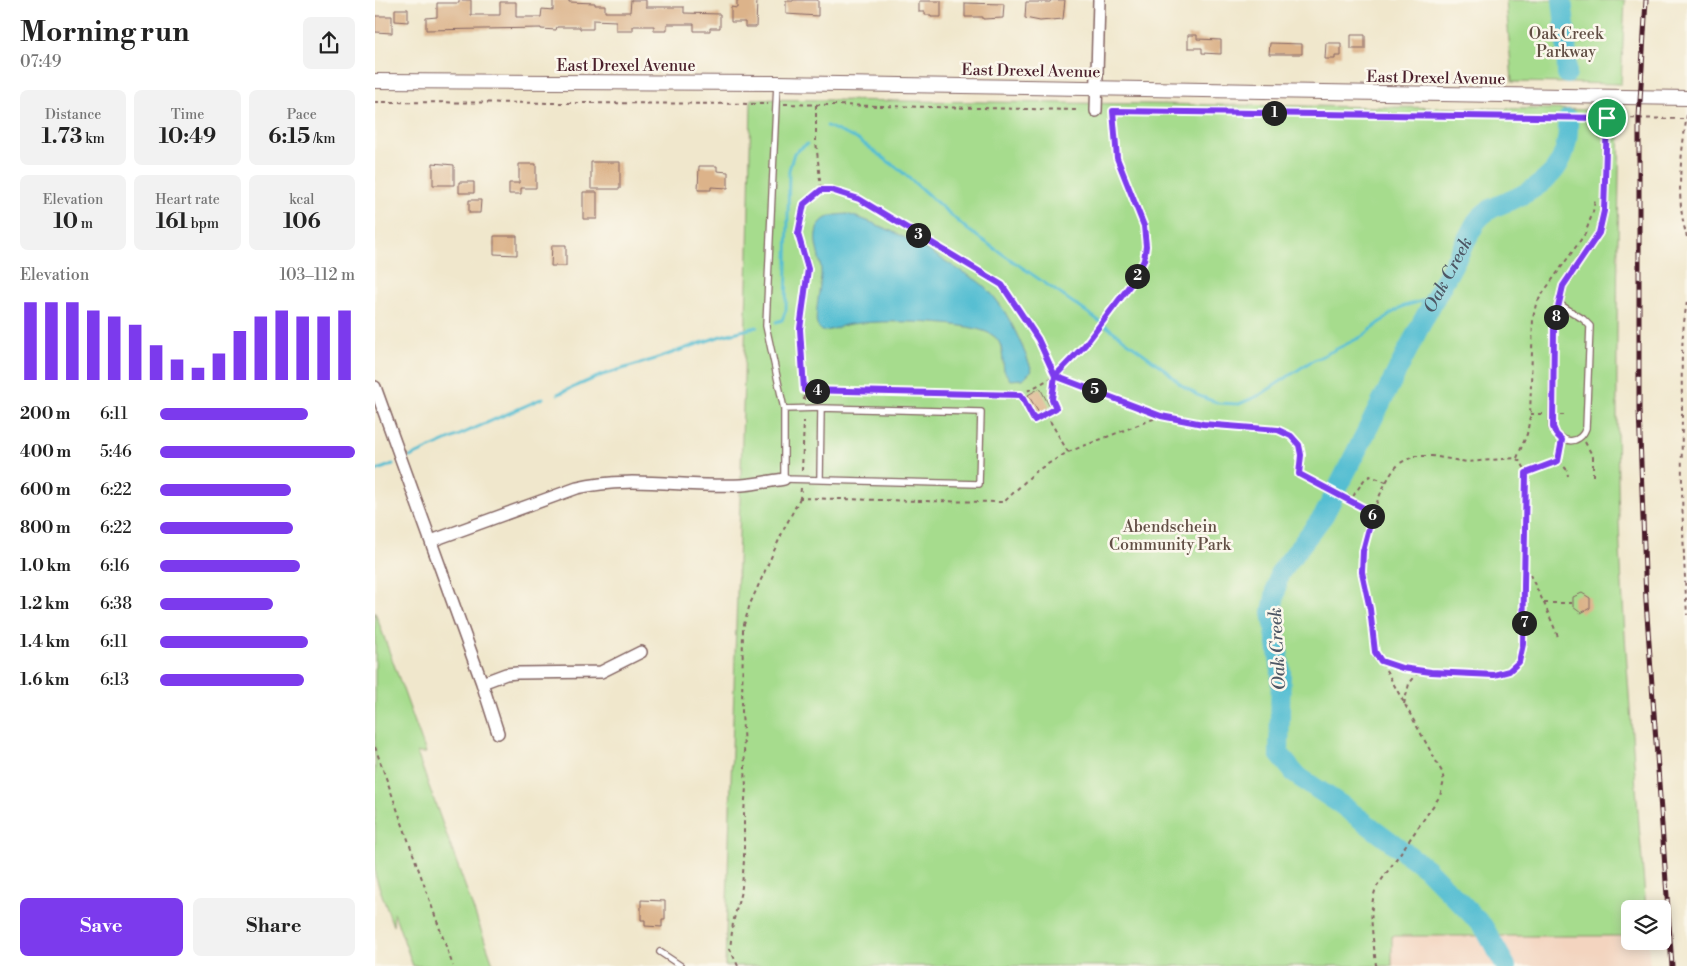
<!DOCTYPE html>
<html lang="en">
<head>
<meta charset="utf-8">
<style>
	:root { --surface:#fff; --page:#f2f2f2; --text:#222; --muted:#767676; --accent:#7c3aed }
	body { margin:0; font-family:"Libre Bodoni",serif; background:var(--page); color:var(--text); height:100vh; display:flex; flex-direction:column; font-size:19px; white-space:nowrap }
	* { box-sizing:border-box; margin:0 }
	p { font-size:16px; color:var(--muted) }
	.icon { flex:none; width:28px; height:28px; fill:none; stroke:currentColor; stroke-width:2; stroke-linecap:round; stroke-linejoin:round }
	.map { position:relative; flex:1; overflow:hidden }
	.panel { display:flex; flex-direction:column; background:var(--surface); width:375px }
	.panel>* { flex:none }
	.tools { position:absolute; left:1246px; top:900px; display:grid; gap:10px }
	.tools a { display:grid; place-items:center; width:50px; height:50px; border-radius:8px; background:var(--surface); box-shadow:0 2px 12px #0003; font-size:25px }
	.pin { position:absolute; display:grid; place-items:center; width:42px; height:42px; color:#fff; margin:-21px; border:2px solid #fff; border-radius:50%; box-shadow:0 1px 5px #0007 }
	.km { position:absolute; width:25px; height:25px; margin:-12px; border-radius:50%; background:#222; color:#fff; font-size:14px; line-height:25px; text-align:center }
	.round { display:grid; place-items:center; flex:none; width:52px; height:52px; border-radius:8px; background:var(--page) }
	.headline { display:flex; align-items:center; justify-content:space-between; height:85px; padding:0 20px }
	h1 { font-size:28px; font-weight:800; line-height:38px }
	.stats { display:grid; grid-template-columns:repeat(3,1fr); gap:8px; height:85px; padding:5px 20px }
	.stats div { display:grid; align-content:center; border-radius:8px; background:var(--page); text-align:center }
	.stats b { font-size:21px; font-weight:800 }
	.stats small { font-size:14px; font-weight:400 }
	.stats p { font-size:14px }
	.chart { height:140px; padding:10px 20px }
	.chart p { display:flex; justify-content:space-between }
	.chart svg { width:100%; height:90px; margin-top:5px; stroke:var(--accent); stroke-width:6 }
	.button { display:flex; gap:10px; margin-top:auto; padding:10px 20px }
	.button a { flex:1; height:58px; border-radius:8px; background:var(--accent); color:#fff; font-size:20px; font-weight:800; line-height:58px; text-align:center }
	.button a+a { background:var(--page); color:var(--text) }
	ul { padding:0 20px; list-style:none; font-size:16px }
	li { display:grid; grid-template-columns:80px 60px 1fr; align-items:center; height:38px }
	li i { height:12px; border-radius:6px; background:var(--accent) }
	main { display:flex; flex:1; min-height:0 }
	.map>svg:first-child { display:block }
	.built { fill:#f3d4bf }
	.green { fill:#a6dc8d; stroke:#787e5c }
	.water { fill:#55bed2; stroke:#506e7e }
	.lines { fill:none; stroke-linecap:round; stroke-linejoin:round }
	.stream { stroke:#55bed2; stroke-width:3 }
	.river { stroke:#55bed2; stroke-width:20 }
	.building { fill:#dcb38a }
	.service-casing { stroke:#846563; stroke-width:8 }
	.minor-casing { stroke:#846563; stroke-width:14 }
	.tertiary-casing { stroke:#846563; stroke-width:16 }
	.path { stroke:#846563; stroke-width:2; stroke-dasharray:4 4; stroke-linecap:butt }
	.service { stroke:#fff; stroke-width:5.5 }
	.minor { stroke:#fff; stroke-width:11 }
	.tertiary { stroke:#fff; stroke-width:14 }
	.rail-casing { stroke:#4a1f2b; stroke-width:5 }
	.rail { stroke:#fbf7ec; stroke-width:3; stroke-dasharray:9; stroke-linecap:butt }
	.route-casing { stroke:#fff; stroke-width:10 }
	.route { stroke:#7c3aed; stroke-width:6 }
	.labels { text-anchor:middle; stroke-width:5; stroke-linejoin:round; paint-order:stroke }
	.park-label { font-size:16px; fill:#614e44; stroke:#fbf7ec }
	.street-label { font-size:16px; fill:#4a1f2b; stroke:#fbf7ec }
	.water-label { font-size:18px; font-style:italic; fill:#4e5765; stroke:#fbf7ec }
</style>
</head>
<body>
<main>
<section class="panel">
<div class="headline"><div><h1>Morning run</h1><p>07:49</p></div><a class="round"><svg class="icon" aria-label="share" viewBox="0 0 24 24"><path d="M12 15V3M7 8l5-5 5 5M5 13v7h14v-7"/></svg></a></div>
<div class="stats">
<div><p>Distance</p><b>1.73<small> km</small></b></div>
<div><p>Time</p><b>10:49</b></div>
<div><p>Pace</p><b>6:15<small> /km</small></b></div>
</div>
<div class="stats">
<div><p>Elevation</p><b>10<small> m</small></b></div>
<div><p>Heart rate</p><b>161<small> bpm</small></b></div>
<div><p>kcal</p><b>106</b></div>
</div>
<div class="chart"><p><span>Elevation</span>103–112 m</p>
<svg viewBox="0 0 160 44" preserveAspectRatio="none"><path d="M5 44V6M15 44V6M25 44V6M35 44V10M45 44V13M55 44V17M65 44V27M75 44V34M85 44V38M95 44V31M105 44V20M115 44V13M125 44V10M135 44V13M145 44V13M155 44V10"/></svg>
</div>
<ul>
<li><b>200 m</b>6:11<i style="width:76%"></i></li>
<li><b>400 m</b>5:46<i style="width:100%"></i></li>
<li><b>600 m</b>6:22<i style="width:67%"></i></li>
<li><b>800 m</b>6:22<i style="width:68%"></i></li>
<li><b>1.0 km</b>6:16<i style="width:72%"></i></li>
<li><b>1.2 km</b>6:38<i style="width:58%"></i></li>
<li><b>1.4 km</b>6:11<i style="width:76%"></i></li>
<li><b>1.6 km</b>6:13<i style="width:74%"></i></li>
</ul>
<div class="button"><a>Save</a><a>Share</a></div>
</section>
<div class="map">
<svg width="1312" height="966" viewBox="0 0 1312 966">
	<rect width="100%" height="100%" fill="#fbf7ec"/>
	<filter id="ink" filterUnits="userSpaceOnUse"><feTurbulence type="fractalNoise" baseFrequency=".02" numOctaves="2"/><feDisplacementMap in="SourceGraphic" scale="10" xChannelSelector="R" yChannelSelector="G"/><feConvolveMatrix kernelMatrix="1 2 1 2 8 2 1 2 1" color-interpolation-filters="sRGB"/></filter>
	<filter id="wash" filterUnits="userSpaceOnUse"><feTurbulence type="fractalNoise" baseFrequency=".0096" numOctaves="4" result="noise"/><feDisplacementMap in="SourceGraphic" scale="20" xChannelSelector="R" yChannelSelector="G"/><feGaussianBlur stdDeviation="1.12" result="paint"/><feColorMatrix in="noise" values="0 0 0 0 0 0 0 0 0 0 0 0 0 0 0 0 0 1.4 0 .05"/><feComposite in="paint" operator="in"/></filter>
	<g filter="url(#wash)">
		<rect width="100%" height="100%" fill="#f0e7cc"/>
		<path class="built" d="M1017,936H1255V941H1273L1275,966H1017Z"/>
		<path class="green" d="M1131,0H1250L1246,84L1137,82Z
			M376,99L1245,110C1243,256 1239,402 1245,548C1251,668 1261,789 1271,909H1255V936H1017V966H350L373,253Z
			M0,612L51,753H42L119,966H38L19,913L18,926L0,875Z"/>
		<path class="water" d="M472,214C512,226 546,245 581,268C590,274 602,279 610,287C633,309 645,341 657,370L648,379L635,380C633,376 630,373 629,370C627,359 629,345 620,337C602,320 503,320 476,324C466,325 458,331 447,331C445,329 443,327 442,325C439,318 446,284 446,274C447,258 435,240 444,225C450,215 461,215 472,214Z"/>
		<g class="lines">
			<path class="stream" d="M452,126L484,140L526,171L593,230L723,320L792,371L805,384L822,395L843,403L864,404L885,395L935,362L988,336L1017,313L1029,306L1061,297
				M401,322L407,320L411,310L414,170L419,153L432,144
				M183,394L227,375L277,360L346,336L382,327
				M35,457L168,398
				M0,471L18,464"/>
			<g class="river">
				<path d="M1187,0L1191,35L1192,74"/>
				<path id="s1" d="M1131,966L1108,926L1051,868L968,806L921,775L904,754L906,671L897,612L904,574L949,515L1044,328L1101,222C1105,217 1110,212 1116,209C1124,204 1133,202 1141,198C1177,181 1195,161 1193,119"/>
			</g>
		</g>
		<g id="blocks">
			<path class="building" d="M84,0H96V15H125V2H141V17H166L167,9L178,10V0H194V2L220,3V5H230V12H255L256,0H271V7H309V13L345,14V28H335V31H319V24H292V31H279V26H258V31H241V21L218,20V29H205V27H182L181,30L166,29V28L51,30V18L62,17V3H84Z
				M362,0H382L381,27H370V22H356V7L362,8Z
				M418,0H443V16L411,14V1H418Z
				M676,0H690L688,19L665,21L650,18L651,2H675Z
				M544,1H566V17H556V15H550V12H544Z
				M590,3L629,4L628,18L608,19V17H590Z
				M20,9H33V22L20,21Z
				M0,16H17V33L0,32Z
				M813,35H822V39L846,40V54L827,53V48H813Z
				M976,35H990V49H976Z
				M895,43L927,44V54H894Z
				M951,43H966V56H960V59H950Z
				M216,162H245V189H216Z
				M58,163L79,165V185H58Z
				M144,164H161V188H146V194H134V183H144Z
				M324,166H342V171L353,172V188L336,187V190H323Z
				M84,182H99V193H84Z
				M208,192H222V219H208Z
				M94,200H106L105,213H94Z
				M119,236H142V255L119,254Z
				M177,245H191V266H176Z
				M665,388L675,407L664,413L653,395Z
				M1207,593L1215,598V608L1206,613L1198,607V597Z
				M266,900L290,901V920H287V927L270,926V920H266Z"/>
		</g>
	</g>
	<g filter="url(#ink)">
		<use href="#blocks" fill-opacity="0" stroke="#846563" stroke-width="1"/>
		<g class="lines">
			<g class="service-casing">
				<path id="service" d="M402,83L391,326L409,409V479L604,484L606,412L446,408L445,479
					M1184,304L1208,319L1215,326L1211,428C1204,447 1185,443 1177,427L1179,328L1188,286L1224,233L1229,211L1232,98
					M409,409L446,408
					M285,952L306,966"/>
			</g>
			<g class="minor-casing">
				<path id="minor" d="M721,111L724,0
					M0,387L107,683L123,733
					M56,541L202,488C256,475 311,488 367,485C381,484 395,481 409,479
					M107,683L131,674L142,673L226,672L266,652"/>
			</g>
			<g class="tertiary-casing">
				<path id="tertiary" d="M0,81L402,83L1312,98"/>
			</g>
			<path class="path" d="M0,102L393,104
				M409,104L702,110
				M441,105V141L446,190
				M1312,115C1306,154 1300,199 1312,237
				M1240,118L1311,119
				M1222,131V118
				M1312,302C1305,340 1307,378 1307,416C1306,482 1308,549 1312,615
				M430,390L645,395L680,376
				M429,400L425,329L433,269L423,234L429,204L446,190H456L484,199L627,285L663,339L680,376L677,399L681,407L659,420L645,395
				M671,414L693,452
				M1155,414H1168
				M1185,415H1192
				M1210,442L1218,457V476
				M1039,456H1057L1092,462L1140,458L1146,462L1151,471L1148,644C1147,649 1147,658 1144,663C1129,684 1051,673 1028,668C1021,667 1013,664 1006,661C997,647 998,630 996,613C994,600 988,586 987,572C985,546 1004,484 1023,465C1027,461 1034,459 1039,456Z
				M1142,458L1152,434L1155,417L1158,318L1161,304L1170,290L1210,234L1218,212L1220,200
				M1184,461L1192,470L1193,476
				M427,471L429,421
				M1152,473L1183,461L1186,447
				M426,488L425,498L544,501L629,502L661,471L693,452L786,416
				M975,501L924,474L926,455L924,445L916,436L903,430L828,424L786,416L680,376L710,345L751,292L762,275L769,260L771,246L769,226L742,158L738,111L1223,118
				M998,513L975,501L989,480L995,476L1011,482
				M1151,567L1169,603L1184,639
				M1169,603H1198
				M1029,704L1034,684L1044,671
				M0,747L78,966
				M363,966L355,949L358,923L367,887L369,860V813L371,787L367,711L368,628L375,604L408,531L425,498
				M1001,966C999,940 992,913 1001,888L1065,796L1069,781L1067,772L1006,661"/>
			<use href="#service" class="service"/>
			<use href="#minor" class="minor"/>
			<use href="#tertiary" class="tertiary"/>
			<g class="rail-casing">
				<path id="rail" d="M1271,0L1264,118V409L1271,601L1297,966"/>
			</g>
			<use href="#rail" class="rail"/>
		</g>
	</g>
	<g class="lines" filter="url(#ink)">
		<g class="route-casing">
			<path id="route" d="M1232,118L738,111L742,158L769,226L771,246L769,260L762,275L750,292L710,345L680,376L663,339L627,285L484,199L456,190H446L429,204L423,234L433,269L425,329L429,390L646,395L659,420L681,408L677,399L680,376L786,416L828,424L903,430L916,436L924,445L926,455L924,474L998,513L988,551L987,572L995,609L1000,652L1006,661L1027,668L1056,672L1119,675L1134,671L1144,662L1148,644L1151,473L1183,461L1187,440L1181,434L1178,427L1179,328L1182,312L1188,286L1224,233L1229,211L1232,118"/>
		</g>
		<use href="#route" class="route"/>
	</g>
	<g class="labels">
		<g class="park-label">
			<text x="1191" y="39">Oak Creek<tspan x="1191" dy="18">Parkway</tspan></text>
			<text x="795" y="532">Abendschein<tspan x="795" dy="18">Community Park</tspan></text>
		</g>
		<g class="street-label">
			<text x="251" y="71">East Drexel Avenue</text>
			<text transform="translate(656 70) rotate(1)" y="6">East Drexel Avenue</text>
			<text transform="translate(1061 77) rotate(1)" y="6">East Drexel Avenue</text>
		</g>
		<g class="water-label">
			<text dy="6" stroke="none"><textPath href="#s1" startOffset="840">Oak Creek</textPath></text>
			<text transform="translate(902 649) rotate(-93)" y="6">Oak Creek</text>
		</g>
	</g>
</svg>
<div class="tools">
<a><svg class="icon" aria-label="layers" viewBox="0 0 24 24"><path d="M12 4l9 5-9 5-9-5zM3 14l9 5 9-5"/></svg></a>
</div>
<div class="pin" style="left:1232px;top:118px;background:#1e9e55"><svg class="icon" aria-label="arrive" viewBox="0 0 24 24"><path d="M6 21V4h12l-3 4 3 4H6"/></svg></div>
<b class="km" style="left:899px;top:113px">1</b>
<b class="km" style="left:762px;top:276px">2</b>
<b class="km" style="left:543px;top:235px">3</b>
<b class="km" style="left:442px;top:391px">4</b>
<b class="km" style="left:719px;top:390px">5</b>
<b class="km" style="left:997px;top:516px">6</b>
<b class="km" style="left:1149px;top:623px">7</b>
<b class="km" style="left:1181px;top:317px">8</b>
</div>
</main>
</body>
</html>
